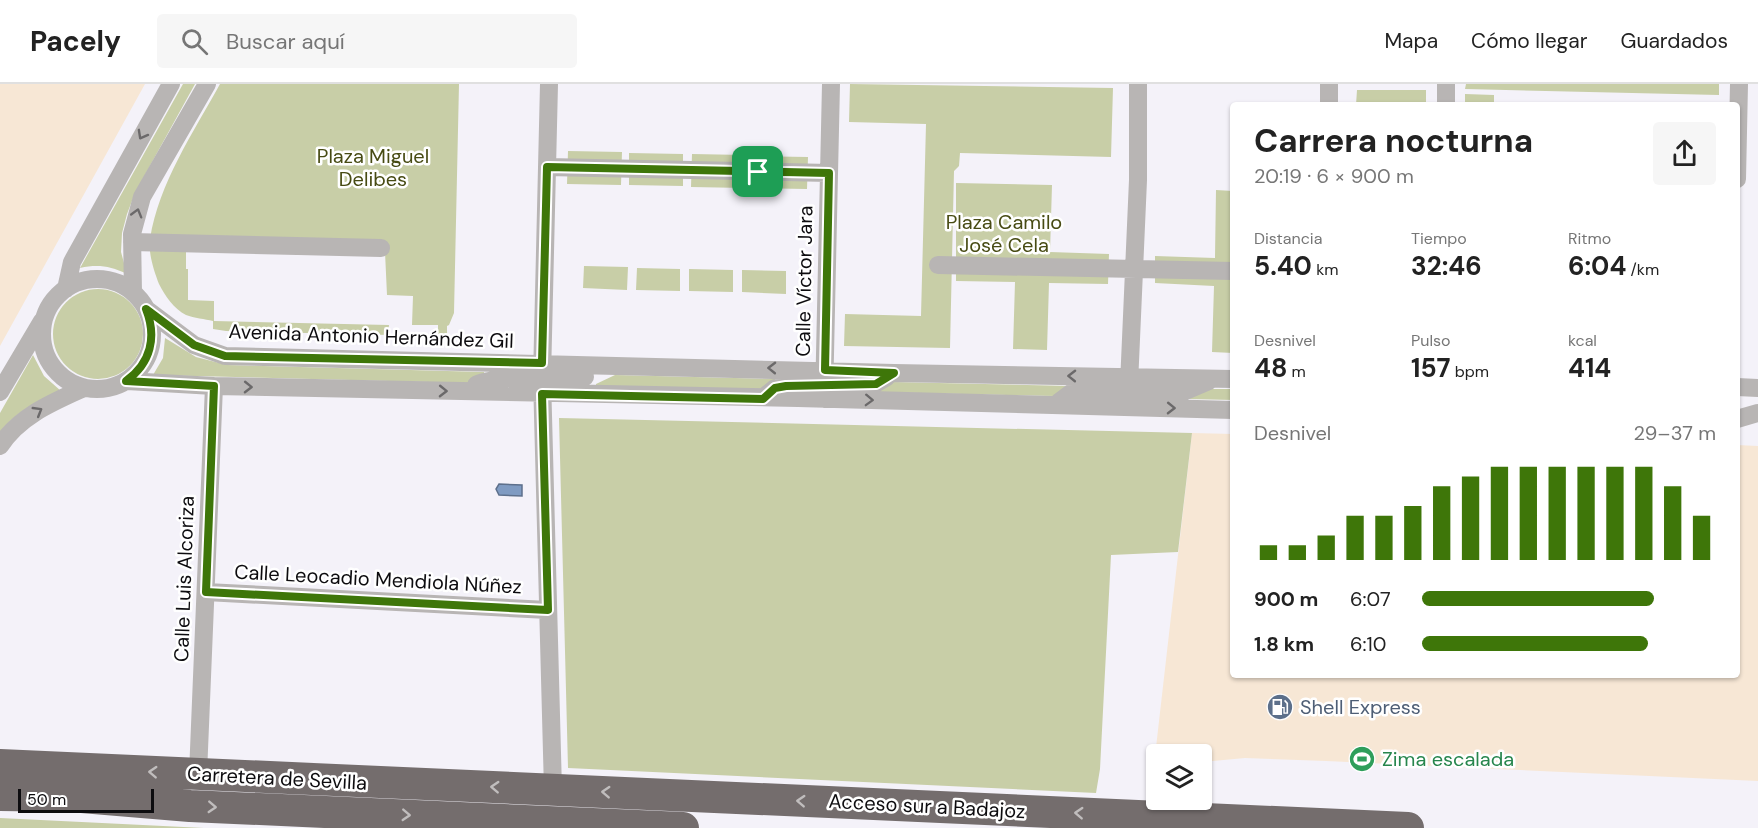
<!DOCTYPE html>
<html lang="es">
<head>
<meta charset="utf-8">
<style>
	:root { --surface:#fff; --page:#f6f6f6; --text:#222; --muted:#767676; --line:#e0e0e0; --accent:#3e7609 }
	body { margin:0; font-family:"DM Sans",sans-serif; background:var(--page); color:var(--text); height:100vh; display:flex; flex-direction:column; font-size:22px; white-space:nowrap }
	* { box-sizing:border-box; margin:0 }
	p { font-size:20px; color:var(--muted) }
	.icon { flex:none; width:33px; height:33px; fill:none; stroke:currentColor; stroke-width:2; stroke-linecap:round; stroke-linejoin:round }
	.map { position:relative; flex:1; overflow:hidden }
	.drawer { position:absolute; left:1230px; top:18px; width:510px; height:576px; display:flex; flex-direction:column; background:var(--surface); border-radius:6px; box-shadow:0 2px 4px #0004 }
	.drawer>* { flex:none }
	.fabs { position:absolute; left:1146px; top:660px; display:grid; gap:12px }
	.fabs a { display:grid; place-items:center; width:66px; height:66px; border-radius:6px; background:var(--surface); box-shadow:0 2px 4px #0004; font-size:30px }
	.scale { position:absolute; left:18px; bottom:15px; width:136px; box-sizing:border-box; padding-left:6px; border:3px solid #0d0c0f; border-top:0; font-size:16px; line-height:21px; white-space:nowrap; color:#0d0c0f; -webkit-text-stroke:4px #fff; paint-order:stroke }
	.pin { position:absolute; display:grid; place-items:center; width:51px; height:51px; color:#fff; margin:-26px; border-radius:12px; box-shadow:0 3px 9px #0006 }
	.round { display:grid; place-items:center; flex:none; width:63px; height:63px; border-radius:6px; background:var(--page) }
	.headline { display:flex; align-items:center; justify-content:space-between; height:102px; padding:0 24px }
	h1 { font-size:33px; font-weight:700; line-height:45px }
	.figures { display:grid; grid-template-columns:repeat(3,1fr); gap:9px; height:102px; padding:6px 24px }
	.figures div { display:grid; align-content:center }
	.figures b { font-size:26px; font-weight:700 }
	.figures small { font-size:16px; font-weight:400 }
	.figures p { font-size:16px }
	.chart { height:168px; padding:12px 24px }
	.chart p { display:flex; justify-content:space-between }
	.chart svg { width:100%; height:108px; margin-top:6px; stroke:var(--accent); stroke-width:6 }
	ul { padding:0 24px; list-style:none; font-size:20px }
	li { display:grid; grid-template-columns:96px 72px 1fr; align-items:center; height:45px }
	li i { height:15px; border-radius:8px; background:var(--accent) }
	header { display:flex; align-items:center; gap:36px; box-sizing:border-box; height:84px; padding:0 30px; background:var(--surface); border-bottom:2px solid var(--line) }
	header strong { font-size:28px }
	nav { display:flex; gap:33px; margin-inline-start:auto; font-size:21px }
	.search { width:420px; height:54px; background:var(--page); display:flex; align-items:center; gap:15px; box-sizing:border-box; padding:0 21px; border-radius:6px; color:var(--muted); font-size:22px }
	.map>svg:first-child { display:block }
	.industrial { fill:#f7e7d5 }
	.green { fill:#c8cea7 }
	.water { fill:#7f9bc2; stroke:#5d708c; stroke-width:1.5 }
	.lines { fill:none; stroke-linecap:round; stroke-linejoin:round }
	.street { stroke:#b8b5b4; stroke-width:18 }
	.highway { stroke:#746d6d; stroke-width:32 }
	.oneway { stroke:#6b696a }
	.oneway2 { stroke:#c0bdbd }
	.route-casing { stroke:#fff; stroke-width:12 }
	.route { stroke:#3e7609; stroke-width:8 }
	.labels { text-anchor:middle; stroke-width:5; stroke-linejoin:round; paint-order:stroke }
	.park-label { font-size:20px; fill:#474b13; stroke:#fff }
	.street-label { font-size:20px; fill:#0d0c0f; stroke:#fff }
	.service-label { font-size:20px; fill:#4e5e75; stroke:#fff; text-anchor:start }
	.leisure-label { font-size:20px; fill:#27864d; stroke:#fff; text-anchor:start }
</style>
</head>
<body>
<header>
<strong>Pacely</strong>
<div class="search"><svg class="icon" aria-label="search" viewBox="0 0 24 24"><circle cx="10" cy="10" r="6"/><path d="M15 15l6 6"/></svg>Buscar aquí</div>
<nav><a>Mapa</a><a>Cómo llegar</a><a>Guardados</a></nav>
</header>
<div class="map">
<svg width="1758" height="744" viewBox="0 0 1758 744">
	<rect width="100%" height="100%" fill="#f4f2f9"/>
	<path class="industrial" d="M0,0H145L0,262Z
		M1192,349L1233,350V591H1737V361L1758,362V697L1326,677L1245,674L1202,678V670H1156V680L1154,681Z"/>
	<path class="green" d="M183,0H195L135,109L127,130L122,149L121,168L127,190C110,182 98,180 80,184Z
		M220,0H459L454,229L449,241L447,242V252L438,251V241H412L413,212L387,211L385,168L186,163V185H188V216L214,217V237L389,241L388,251L226,247L213,245V237C205,235 194,234 186,231C174,225 165,212 159,200C154,187 148,169 150,155C159,99 193,49 220,0Z
		M850,0L1113,4L1111,73L960,69L959,82L954,87L950,264L844,262L845,230L921,232L926,40L849,38Z
		M1466,0H1719V11L1465,5Z
		M1357,6H1426V21H1356Z
		M1465,10L1494,11V21H1465Z
		M568,67L622,68L621,101L567,100Z
		M629,69L683,70V102L629,101Z
		M692,70L745,71V104L691,103Z
		M754,72L808,73L807,105L754,104Z
		M956,99L1052,101L1050,168L1109,170L1108,200L1049,199L1047,266L1013,265L1015,198L956,197Z
		M1216,106L1233,107V269L1212,268L1214,202L1155,199V172L1215,174Z
		M584,182L628,183L627,206L583,204Z
		M637,184L680,185V207L636,206Z
		M689,185L733,186V208L689,207Z
		M742,186L786,187V210L742,208Z
		M53 250a45 45 0 1 1 90 0a45 45 0 1 1-90 0Z
		M165,254L196,273L227,281L484,288V291L467,299L153,291L163,274Z
		M33,271L44,292L61,307C37,317 17,327 0,348V329Z
		M615,291L775,295V297L760,305L596,302V300Z
		M893,298L1070,302L1054,312L875,308Z
		M1204,305H1233V316L1188,315Z
		M559,334L1192,349L1178,468L1111,471L1100,685L1096,709L568,684Z
		M0,734L204,744H0Z"/>
	<path class="water" d="M499,400L522,401V412L499,411L496,405Z"/>
	<g class="lines">
		<path class="street" d="M549,0L542,294L553,706
			M1329,21V0
			M1446,21V0
			M547,83L829,89
			M1737,95L1739,0
			M132,158L381,164
			M938,181L1233,187
			M42 250a55 55 0 1 1 110 0a55 55 0 1 1-110 0Z
			M66,205L72,178L171,0
			M133,208L132,150L142,113L207,0
			M146,225L194,261L225,272L894,289L1233,295
			M127,297L214,302L798,314L1233,326
			M476,301C488,292 566,293 585,293
			M1737,303L1758,304
			M0,308L42,237
			M764,313L775,304L786,302L875,300L887,293
			M824,315L831,0
			M1059,318L1071,309L1183,308L1209,297
			M1128,323L1138,96V0
			M1737,335L1758,329
			M0,362C19,332 53,318 84,304
			M206,508L548,526
			M198,690L214,302"/>
		<path class="highway" d="M0,681L1408,744
			M0,711L70,712L190,722L683,744"/>
	</g>
	<defs><path id="oneway-chevron" d="M-2-3.5L2.5 0L-2 3.5" fill="none" stroke-width="1.6" stroke-linecap="round" stroke-linejoin="round" transform="scale(1.5)"/></defs>
	<g class="oneway">
		<use href="#oneway-chevron" transform="translate(142 51) rotate(119)"/>
		<use href="#oneway-chevron" transform="translate(137 129) rotate(-74)"/>
		<use href="#oneway-chevron" transform="translate(772 284) rotate(-179)"/>
		<use href="#oneway-chevron" transform="translate(1072 292) rotate(-179)"/>
		<use href="#oneway-chevron" transform="translate(248 303) rotate(1)"/>
		<use href="#oneway-chevron" transform="translate(443 307) rotate(1)"/>
		<use href="#oneway-chevron" transform="translate(869 316) rotate(2)"/>
		<use href="#oneway-chevron" transform="translate(1171 324) rotate(1)"/>
		<use href="#oneway-chevron" transform="translate(38 327) rotate(-31)"/>
	</g>
	<g class="oneway2">
		<use href="#oneway-chevron" transform="translate(153 688) rotate(-177)"/>
		<use href="#oneway-chevron" transform="translate(495 703) rotate(-177)"/>
		<use href="#oneway-chevron" transform="translate(606 708) rotate(-177)"/>
		<use href="#oneway-chevron" transform="translate(801 717) rotate(-177)"/>
		<use href="#oneway-chevron" transform="translate(212 723) rotate(3)"/>
		<use href="#oneway-chevron" transform="translate(1079 729) rotate(-177)"/>
		<use href="#oneway-chevron" transform="translate(406 731) rotate(3)"/>
	</g>
	<g class="lines">
		<g class="route-casing">
			<path id="route" d="M547,83L829,89L825,286L894,289L876,300L786,302L775,304L763,315L542,310L548,526L206,508L214,302L126,297C151,279 157,253 146,225L194,261L225,272L542,279Z"/>
		</g>
		<use href="#route" class="route"/>
	</g>
	<defs>
		<g id="fuel-disc" transform="scale(1.35)"><circle r="9.5" fill="#5c6f8a" stroke="#fff"/><path d="M-5.5-6h7V0h2V4h1.3V-2.5L3-4.5l.8-.8L6-3V5H2.5V1h-1V6h-7ZM-4.2-4.7v3.2H.2V-4.7Z" fill="#fff"/></g>
		<g id="stadium-disc" transform="scale(1.35)"><circle r="9.5" fill="#2e9e5b" stroke="#fff"/><path d="M0-5a6.5 5 0 1 0 0 10a6.5 5 0 1 0 0-10ZM-3.5-1.8h7v3.6h-7Z" fill="#fff"/></g>
	</defs>
	<g fill-rule="evenodd">
		<use href="#fuel-disc" x="1280" y="623"/>
		<use href="#stadium-disc" x="1362" y="675"/>
	</g>
	<g class="labels">
		<g class="park-label">
			<text x="373" y="79">Plaza Miguel<tspan x="373" dy="23">Delibes</tspan></text>
			<text x="1004" y="145">Plaza Camilo<tspan x="1004" dy="23">José Cela</tspan></text>
		</g>
		<g class="street-label">
			<text transform="translate(804 197) rotate(-89)" y="7">Calle Víctor Jara</text>
			<text transform="translate(371 252) rotate(2)" y="7">Avenida Antonio Hernández Gil</text>
			<text transform="translate(184 495) rotate(-88)" y="7">Calle Luis Alcoriza</text>
			<text transform="translate(378 495) rotate(3)" y="7">Calle Leocadio Mendiola Núñez</text>
			<text transform="translate(277 694) rotate(3)" y="7">Carretera de Sevilla</text>
			<text transform="translate(927 722) rotate(3)" y="7">Acceso sur a Badajoz</text>
		</g>
		<g class="service-label">
			<text x="1300" y="630">Shell Express</text>
		</g>
		<g class="leisure-label">
			<text x="1382" y="682">Zima escalada</text>
		</g>
	</g>
</svg>
<div class="fabs">
<a><svg class="icon" aria-label="layers" viewBox="0 0 24 24"><path d="M12 4l9 5-9 5-9-5zM3 14l9 5 9-5"/></svg></a>
</div>
<div class="scale">50 m</div>
<div class="pin" style="left:758px;top:88px;background:#1e9e55"><svg class="icon" aria-label="arrive" viewBox="0 0 24 24"><path d="M6 21V4h12l-3 4 3 4H6"/></svg></div>
<section class="drawer">
<div class="headline"><div><h1>Carrera nocturna</h1><p>20:19 · 6 × 900 m</p></div><a class="round"><svg class="icon" aria-label="share" viewBox="0 0 24 24"><path d="M12 15V3M7 8l5-5 5 5M5 13v7h14v-7"/></svg></a></div>
<div class="figures">
<div><p>Distancia</p><b>5.40<small> km</small></b></div>
<div><p>Tiempo</p><b>32:46</b></div>
<div><p>Ritmo</p><b>6:04<small> /km</small></b></div>
</div>
<div class="figures">
<div><p>Desnivel</p><b>48<small> m</small></b></div>
<div><p>Pulso</p><b>157<small> bpm</small></b></div>
<div><p>kcal</p><b>414</b></div>
</div>
<div class="chart"><p><span>Desnivel</span>29–37 m</p>
<svg viewBox="0 0 160 44" preserveAspectRatio="none"><path d="M5 44V38M15 44V38M25 44V34M35 44V26M45 44V26M55 44V22M65 44V14M75 44V10M85 44V6M95 44V6M105 44V6M115 44V6M125 44V6M135 44V6M145 44V14M155 44V26"/></svg>
</div>
<ul>
<li><b>900 m</b>6:07<i style="width:79%"></i></li>
<li><b>1.8 km</b>6:10<i style="width:77%"></i></li>
</ul>
</section>
</div>
</body>
</html>
